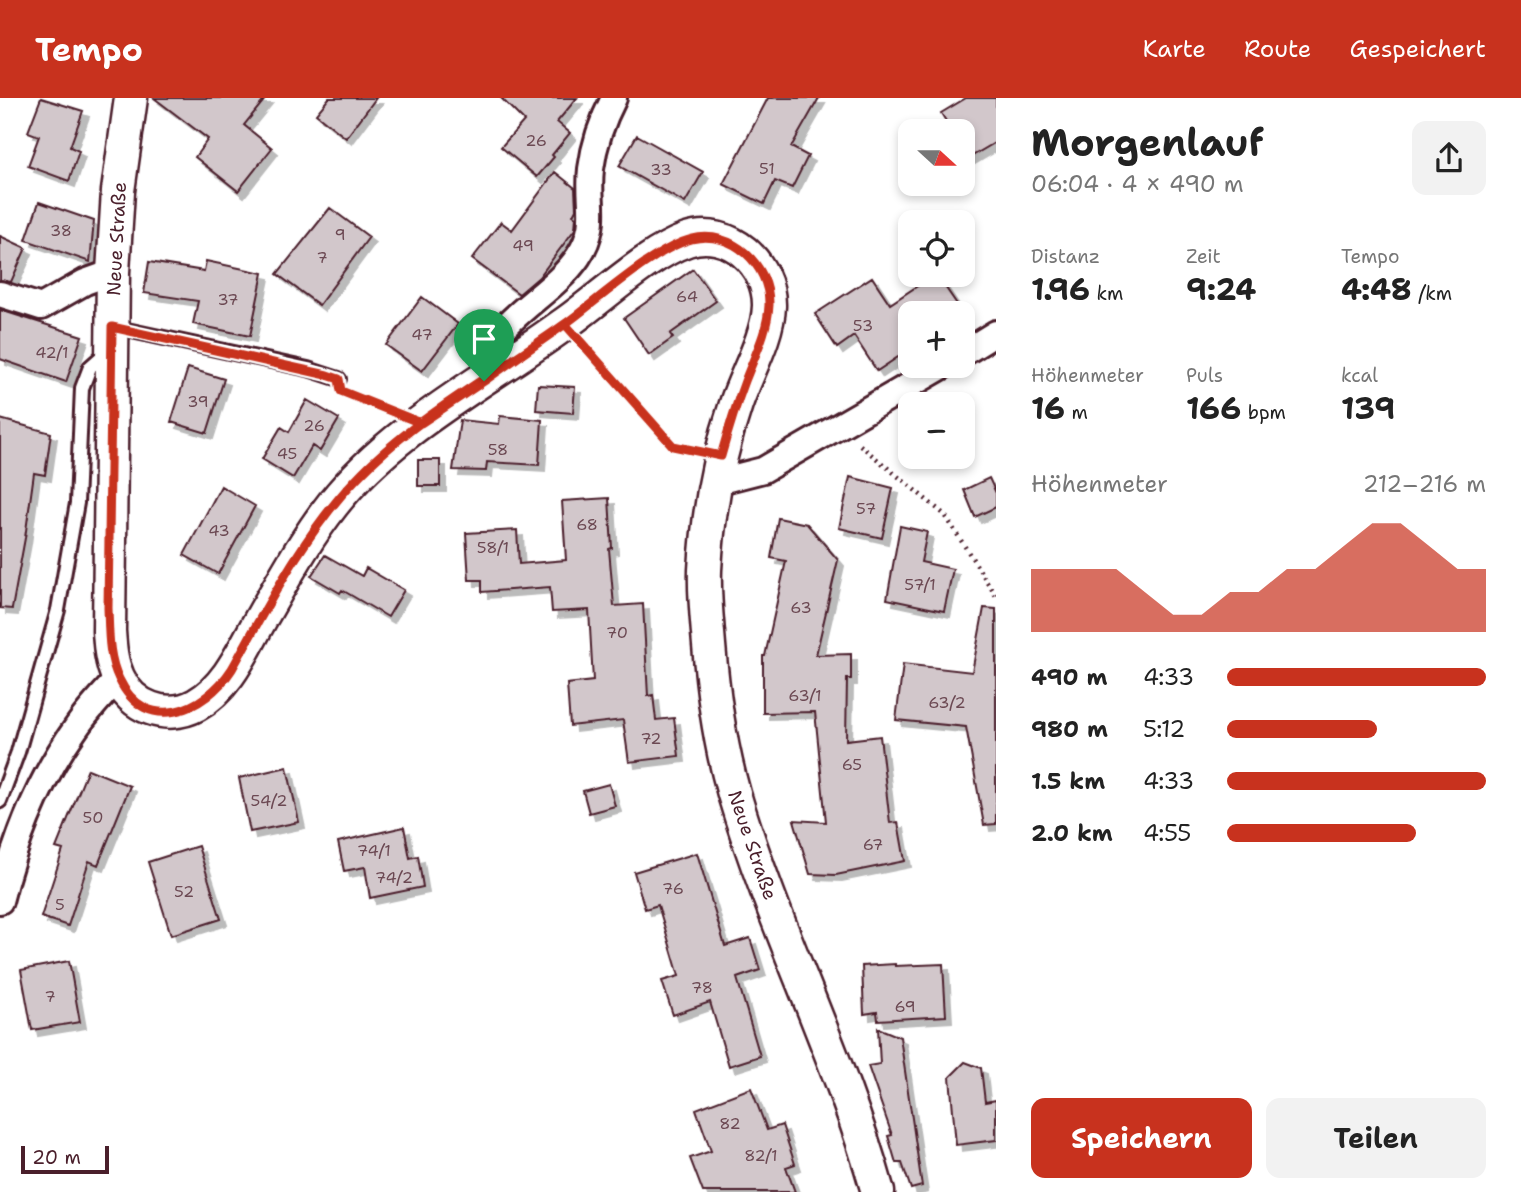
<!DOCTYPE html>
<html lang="de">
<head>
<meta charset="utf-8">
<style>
	:root { --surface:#fff; --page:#f2f2f2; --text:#222; --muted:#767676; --accent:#c8321e }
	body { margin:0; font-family:"Shantell Sans",sans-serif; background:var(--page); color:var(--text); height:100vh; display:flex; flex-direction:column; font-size:26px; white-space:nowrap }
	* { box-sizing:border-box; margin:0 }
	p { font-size:23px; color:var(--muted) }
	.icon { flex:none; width:38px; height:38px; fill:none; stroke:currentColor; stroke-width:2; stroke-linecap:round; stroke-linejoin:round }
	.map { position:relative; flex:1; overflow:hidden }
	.panel { display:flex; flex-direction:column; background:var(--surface); width:525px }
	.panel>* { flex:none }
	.needle { width:46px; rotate:111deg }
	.buttons { position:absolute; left:898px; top:21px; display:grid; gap:14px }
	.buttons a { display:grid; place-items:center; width:77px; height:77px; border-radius:14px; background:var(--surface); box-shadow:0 4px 10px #0003; font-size:35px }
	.scale { position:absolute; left:21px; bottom:18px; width:88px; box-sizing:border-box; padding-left:7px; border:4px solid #4a1f2b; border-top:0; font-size:19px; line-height:24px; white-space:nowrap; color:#4a1f2b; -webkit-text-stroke:5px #fff; paint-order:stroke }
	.pin { position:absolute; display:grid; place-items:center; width:60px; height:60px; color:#fff; margin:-72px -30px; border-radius:50% 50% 50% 0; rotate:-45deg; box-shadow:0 0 7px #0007 }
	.pin .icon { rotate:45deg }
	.round { display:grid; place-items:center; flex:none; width:74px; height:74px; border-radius:14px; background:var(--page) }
	.overview { display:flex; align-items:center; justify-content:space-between; height:119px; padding:0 35px }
	h1 { font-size:38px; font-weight:700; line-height:52px }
	.figures { display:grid; grid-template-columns:repeat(3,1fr); gap:10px; height:119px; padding:7px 35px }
	.figures div { display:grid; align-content:center }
	.figures b { font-size:30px; font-weight:700 }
	.figures small { font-size:19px; font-weight:400 }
	.figures p { font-size:19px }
	.chart { height:196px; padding:14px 35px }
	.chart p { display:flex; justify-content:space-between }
	.chart svg { width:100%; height:126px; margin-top:7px; fill:var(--accent); opacity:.7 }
	.primary-button { display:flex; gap:14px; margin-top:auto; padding:14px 35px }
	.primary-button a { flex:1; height:80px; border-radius:14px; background:var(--accent); color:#fff; font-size:28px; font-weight:700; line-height:80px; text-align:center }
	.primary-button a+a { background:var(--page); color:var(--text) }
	ul { padding:0 35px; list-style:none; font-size:23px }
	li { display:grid; grid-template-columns:112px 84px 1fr; align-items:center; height:52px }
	li i { height:18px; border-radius:9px; background:var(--accent) }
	header { display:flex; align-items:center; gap:42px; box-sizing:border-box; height:98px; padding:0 35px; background:var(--accent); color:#fff }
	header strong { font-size:33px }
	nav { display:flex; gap:38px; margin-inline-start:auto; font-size:24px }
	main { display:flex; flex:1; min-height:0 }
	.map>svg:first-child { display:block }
	.building { fill:#d2c7cb; stroke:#4a1f2b; stroke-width:2; filter:url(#shadow) }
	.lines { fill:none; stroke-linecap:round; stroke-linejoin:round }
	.service-casing { stroke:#4a1f2b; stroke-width:18 }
	.minor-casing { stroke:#4a1f2b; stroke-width:30 }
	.tertiary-casing { stroke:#4a1f2b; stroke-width:37 }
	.path { stroke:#4a1f2b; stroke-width:4.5; stroke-dasharray:2 5; stroke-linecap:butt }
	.service { stroke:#fff; stroke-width:12 }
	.minor { stroke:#fff; stroke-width:24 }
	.tertiary { stroke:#fff; stroke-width:32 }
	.route-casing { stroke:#fff; stroke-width:14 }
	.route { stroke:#c8321e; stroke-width:9 }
	.labels { text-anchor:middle; stroke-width:5; stroke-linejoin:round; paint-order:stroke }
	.number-label { font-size:16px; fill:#6c4953 }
	.street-label { font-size:19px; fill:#4a1f2b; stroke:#fff }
</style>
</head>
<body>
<header>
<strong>Tempo</strong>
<nav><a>Karte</a><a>Route</a><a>Gespeichert</a></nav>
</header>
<main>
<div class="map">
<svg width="996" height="1094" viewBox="0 0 996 1094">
	<defs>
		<filter id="shadow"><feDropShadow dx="6" dy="6" stdDeviation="0" flood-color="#0004"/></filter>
	</defs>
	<rect width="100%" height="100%" fill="#fff"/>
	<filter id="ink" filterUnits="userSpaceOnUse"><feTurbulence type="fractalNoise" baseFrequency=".0143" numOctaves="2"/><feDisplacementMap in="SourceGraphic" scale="14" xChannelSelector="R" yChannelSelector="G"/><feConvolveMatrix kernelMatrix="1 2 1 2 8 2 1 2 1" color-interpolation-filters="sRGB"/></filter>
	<g filter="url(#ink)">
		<path class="building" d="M41,0L83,13L70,49L79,53L69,83L28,68L39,38L28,34Z
			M154,0H266L244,27L272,50L238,93L195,59L208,41Z
			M329,0H376L346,40L316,16Z
			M501,0H577L557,24L570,35L552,57L554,59L537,79L501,49L524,23Z
			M768,0H819L791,49L808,58L792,90L775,83L764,106L723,86Z
			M966,0H996V44L962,64V33H952L941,15Z
			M637,37L703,74L685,105L619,68Z
			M555,74L575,90L576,111L573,117L576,119L575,131L539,179L519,196L472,161L501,124L512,132Z
			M39,104L94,123L90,164L26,142Z
			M330,110L369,139L319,207L277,176Z
			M0,138L26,150L11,184L0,182Z
			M206,163L263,175L250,238L193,226L198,203L144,195L149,164L204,173Z
			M693,171L716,203L670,236L673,240L649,257L624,220Z
			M934,177H937L963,215H910V251L877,273L854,238L837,250L815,216L872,179L890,206Z
			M422,199L458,226L422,273L386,247Z
			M0,212L82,238L66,284L0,261Z
			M188,270L224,281L207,335L171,324Z
			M538,287L575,289L573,315L536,312Z
			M307,302L339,321L320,353L312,348L293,380L262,361L281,329L289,334Z
			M500,318L542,322L539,367L487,364L486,373L453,372L460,322L499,326Z
			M0,321L51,335L45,377L34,375L25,440L12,511L0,510Z
			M418,362H440V388H418Z
			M850,379L893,390L882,440L839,430Z
			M989,380L996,395V409L975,419L964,392Z
			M221,388L255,408L218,476L184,457Z
			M609,400L612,450L609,451L614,508L643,506L648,598L653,597L656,622L674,620L679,658L629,664L623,622L570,628L567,586L593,583L589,512L552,514L550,489L482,494V482H469L466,435L517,432L519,466L566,462L562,403Z
			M778,420L807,426L838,462L816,557L851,556V581H847L846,642L880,638L890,725L898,724L905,763L836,777L810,776L794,722L826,724L815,614L763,615V558H765L786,463L771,460Z
			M900,428L927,434L921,464L953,471L944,513L887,501Z
			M325,457L362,478L366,470L404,492L388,519L342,492L340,495L311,478Z
			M984,510L996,511V726L984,727L966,629L896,622L903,566L972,574Z
			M287,669L299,724L250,734L239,680Z
			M88,671L130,688L98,767L89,763L68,828L41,819L63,752L56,750Z
			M609,686L615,708L589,715L583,693Z
			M404,729L410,760L418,758L423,789L370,800L365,769L344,773L338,744Z
			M198,748L221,821L171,837L148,764Z
			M697,755L725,848L750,840L760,872L737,880L760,958L729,968L710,904L673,917L662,883L679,878L658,807L645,811L634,774Z
			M69,863L80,924L32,932L21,872Z
			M895,866V868L943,866L946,918L878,922L877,914L864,916L862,868Z
			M878,930L900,939L922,1088L911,1091L902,1065H896L888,1038L892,1037L868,968L880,966Z
			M965,964L981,970L985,1004L996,1002V1042L956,1047L950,979Z
			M751,990L767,1032L782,1027L795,1066L786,1069L795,1094H703L690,1060L711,1053L696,1011Z"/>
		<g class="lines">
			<g class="service-casing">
				<path id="service" d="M113,229L308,271L339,281
					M0,703L18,654L58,512L77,405L82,290L90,269L107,254"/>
			</g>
			<g class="minor-casing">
				<path id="minor" d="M0,196L41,209L85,184L113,174
					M962,256L996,235
					M484,283C485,272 484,261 489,251C509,214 554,194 578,159C600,126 587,105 591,71C594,47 603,21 614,0
					M716,384L763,372L943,268
					M0,803C15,743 40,680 76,630C88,612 104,596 118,580"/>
			</g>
			<g class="tertiary-casing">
				<path id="tertiary" d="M131,0L118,93L113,174L109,533C110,548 111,564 118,579C131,609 166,623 196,607C229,589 245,548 263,517C285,479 306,440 333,406C392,331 486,283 563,227C598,203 648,155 687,142C729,128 770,166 769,208C768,239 746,276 736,306C718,359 708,416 705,472C704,497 707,522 709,547C713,597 720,647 734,696C774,831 840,958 878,1094"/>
			</g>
			<path class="path" d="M583,249L669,344L678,350L694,353
				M350,297L388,311
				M860,347L945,417L996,498"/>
			<use href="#service" class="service"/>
			<use href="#minor" class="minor"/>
			<use href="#tertiary" class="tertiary"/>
		</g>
	</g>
	<g class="lines" filter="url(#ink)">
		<g class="route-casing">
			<path id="route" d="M484,283L421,325L341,293L339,281L327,277L112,229L108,510C109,533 108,559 119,581C146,638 205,613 232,571C269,505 304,436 356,381C413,320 497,275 565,226C597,203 655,150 692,141C732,131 770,167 769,207C768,233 754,259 745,283C736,307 728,333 721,358L673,348L565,226L484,283"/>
		</g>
		<use href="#route" class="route"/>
	</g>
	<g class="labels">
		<g class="number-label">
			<text x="536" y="48">26</text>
			<text x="767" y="76">51</text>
			<text x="661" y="77">33</text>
			<text x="61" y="138">38</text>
			<text x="340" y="142">9</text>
			<text x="523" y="153">49</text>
			<text x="322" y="165">7</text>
			<text x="687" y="204">64</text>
			<text x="228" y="207">37</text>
			<text x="863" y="233">53</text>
			<text x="422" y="242">47</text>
			<text x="52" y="260">42/1</text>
			<text x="198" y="309">39</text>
			<text x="314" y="333">26</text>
			<text x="498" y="357">58</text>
			<text x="287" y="361">45</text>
			<text x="866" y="416">57</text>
			<text x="587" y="432">68</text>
			<text x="219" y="438">43</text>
			<text x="493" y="455">58/1</text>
			<text x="920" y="492">57/1</text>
			<text x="801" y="515">63</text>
			<text x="617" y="540">70</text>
			<text x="805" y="603">63/1</text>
			<text x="947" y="610">63/2</text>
			<text x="651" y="646">72</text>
			<text x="852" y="672">65</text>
			<text x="269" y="708">54/2</text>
			<text x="93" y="725">50</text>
			<text x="873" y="752">67</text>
			<text x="374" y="758">74/1</text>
			<text x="394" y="785">74/2</text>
			<text x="673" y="796">76</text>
			<text x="184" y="799">52</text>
			<text x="60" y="812">5</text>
			<text x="702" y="895">78</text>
			<text x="50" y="904">7</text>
			<text x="905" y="914">69</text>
			<text x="730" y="1031">82</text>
			<text x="761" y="1063">82/1</text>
		</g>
		<g class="street-label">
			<text transform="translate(116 141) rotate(-87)" y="7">Neue Straße</text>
			<text transform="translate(753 747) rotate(71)" y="7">Neue Straße</text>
		</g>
	</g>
</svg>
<div class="buttons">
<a><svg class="needle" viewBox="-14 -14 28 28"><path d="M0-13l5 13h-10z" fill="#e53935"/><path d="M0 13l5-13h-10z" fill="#767676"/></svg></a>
<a><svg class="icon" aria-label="locate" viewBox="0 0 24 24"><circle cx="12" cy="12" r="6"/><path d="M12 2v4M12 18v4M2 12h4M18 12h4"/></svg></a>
<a>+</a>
<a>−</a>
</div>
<div class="scale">20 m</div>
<div class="pin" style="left:484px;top:283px;background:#1e9e55"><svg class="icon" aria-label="arrive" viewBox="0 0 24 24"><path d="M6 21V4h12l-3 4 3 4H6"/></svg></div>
</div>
<section class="panel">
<div class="overview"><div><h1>Morgenlauf</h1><p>06:04 · 4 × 490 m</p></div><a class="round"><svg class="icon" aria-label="share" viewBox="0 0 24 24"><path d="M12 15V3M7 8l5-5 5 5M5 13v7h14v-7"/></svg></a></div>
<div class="figures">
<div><p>Distanz</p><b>1.96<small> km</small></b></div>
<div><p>Zeit</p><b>9:24</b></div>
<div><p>Tempo</p><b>4:48<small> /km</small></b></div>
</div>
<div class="figures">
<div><p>Höhenmeter</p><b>16<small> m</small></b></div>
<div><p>Puls</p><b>166<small> bpm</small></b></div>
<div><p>kcal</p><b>139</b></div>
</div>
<div class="chart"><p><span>Höhenmeter</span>212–216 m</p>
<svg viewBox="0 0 160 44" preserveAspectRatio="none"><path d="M0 44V22L10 22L20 22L30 22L40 30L50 38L60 38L70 30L80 30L90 22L100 22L110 14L120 6L130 6L140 14L150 22L160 22V44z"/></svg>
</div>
<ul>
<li><b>490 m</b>4:33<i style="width:100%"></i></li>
<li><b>980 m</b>5:12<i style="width:58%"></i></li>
<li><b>1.5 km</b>4:33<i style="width:100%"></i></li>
<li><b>2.0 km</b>4:55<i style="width:73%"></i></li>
</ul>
<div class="primary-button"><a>Speichern</a><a>Teilen</a></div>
</section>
</main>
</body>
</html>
